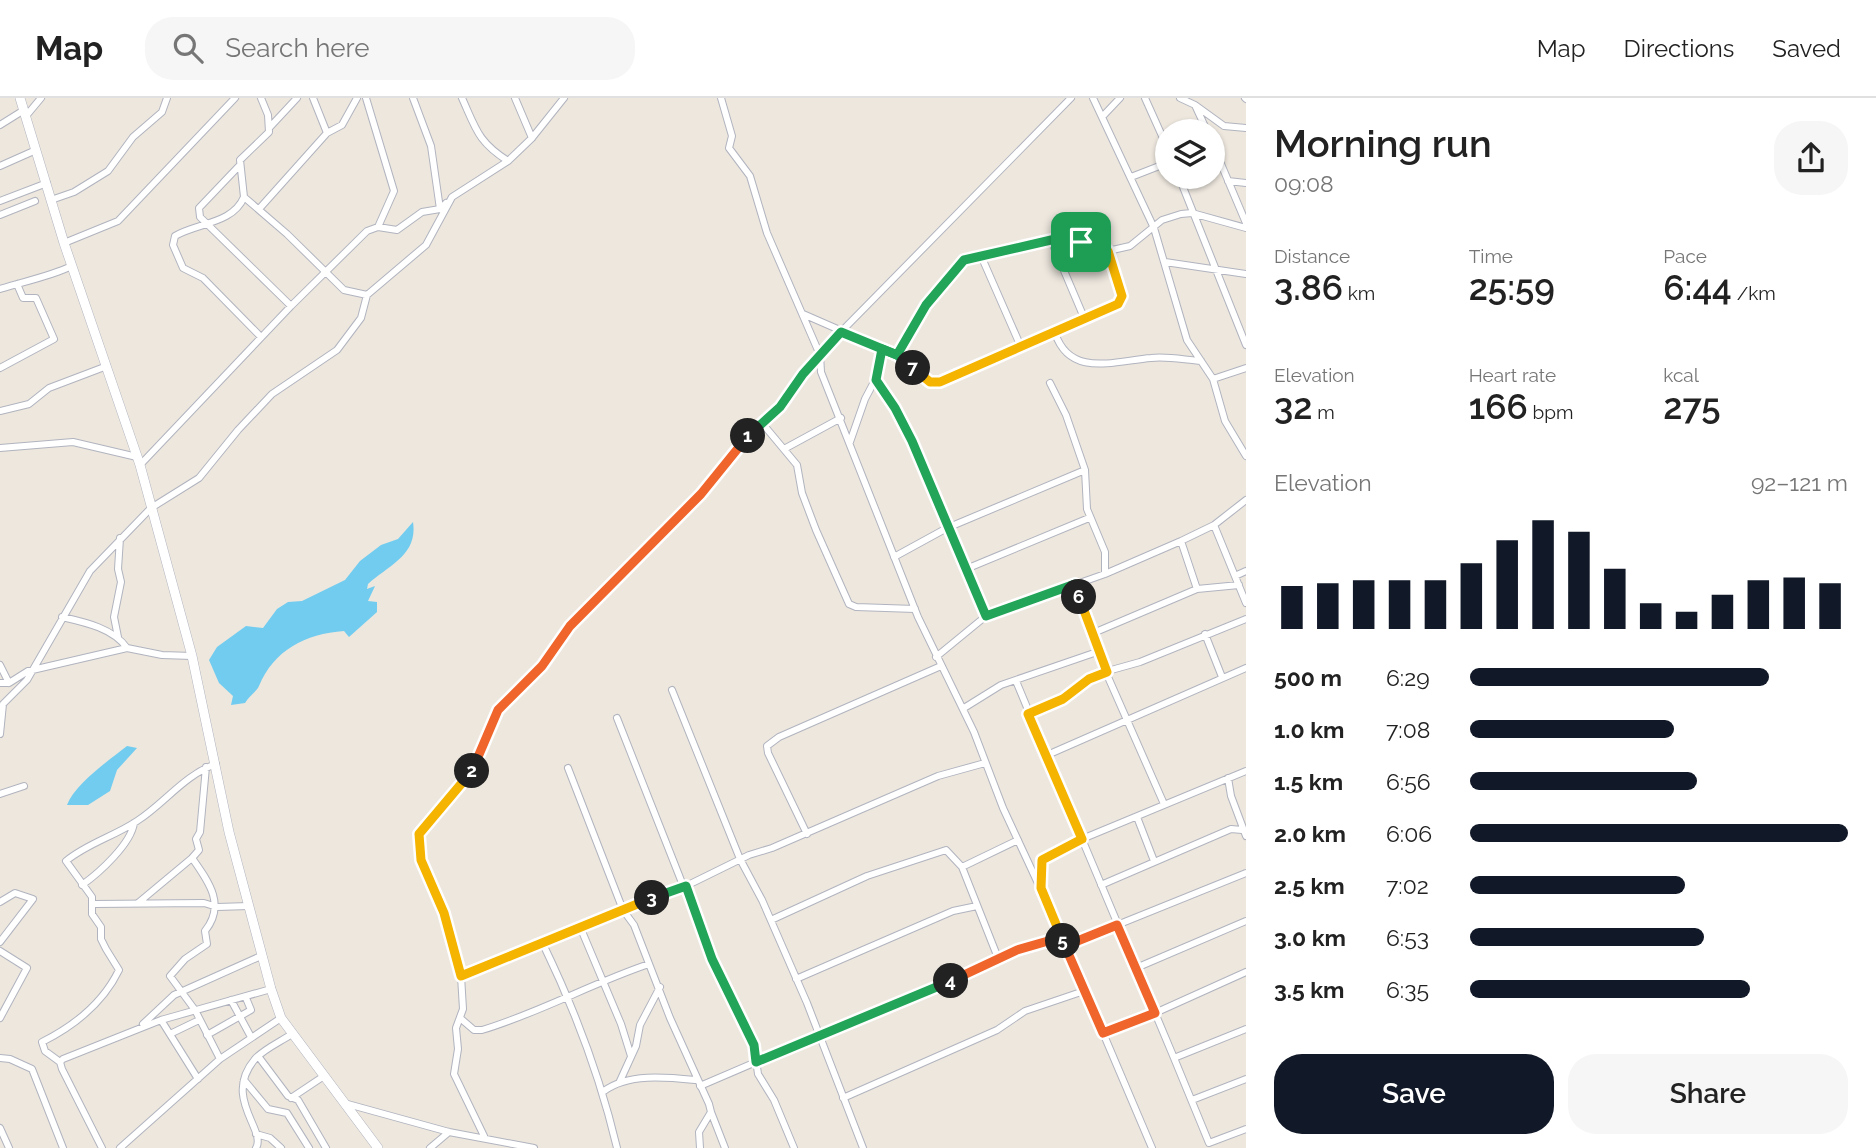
<!DOCTYPE html>
<html lang="en">
<head>
<meta charset="utf-8">
<style>
	:root { --surface:#fff; --page:#f6f6f6; --text:#222; --muted:#767676; --line:#e0e0e0; --accent:#111827 }
	body { margin:0; font-family:Raleway,sans-serif; background:var(--page); color:var(--text); height:100vh; display:flex; flex-direction:column; font-size:26px; white-space:nowrap }
	* { box-sizing:border-box; margin:0 }
	p { font-size:23px; color:var(--muted) }
	.icon { flex:none; width:38px; height:38px; fill:none; stroke:currentColor; stroke-width:2; stroke-linecap:round; stroke-linejoin:round }
	.map { position:relative; flex:1; overflow:hidden }
	.details { display:flex; flex-direction:column; background:var(--surface); width:630px }
	.details>* { flex:none }
	.controls { position:absolute; left:1155px; top:21px; display:grid; gap:14px }
	.controls a { display:grid; place-items:center; width:70px; height:70px; border-radius:50%; background:var(--surface); box-shadow:0 2px 5px #0004; font-size:35px }
	.pin { position:absolute; display:grid; place-items:center; width:60px; height:60px; color:#fff; margin:-30px; border-radius:14px; box-shadow:0 4px 10px #0006 }
	.km { position:absolute; width:35px; height:35px; margin:-18px; border-radius:50%; background:#222; color:#fff; font-size:19px; line-height:35px; text-align:center }
	.round { display:grid; place-items:center; flex:none; width:74px; height:74px; border-radius:28px; background:var(--page) }
	.headline { display:flex; align-items:center; justify-content:space-between; height:119px; padding:0 28px }
	h1 { font-size:38px; font-weight:600; line-height:52px }
	.figures { display:grid; grid-template-columns:repeat(3,1fr); gap:10px; height:119px; padding:7px 28px }
	.figures div { display:grid; align-content:center }
	.figures b { font-size:35px; font-weight:600 }
	.figures small { font-size:19px; font-weight:400 }
	.figures p { font-size:19px }
	.chart { height:196px; padding:14px 28px }
	.chart p { display:flex; justify-content:space-between }
	.chart svg { width:100%; height:126px; margin-top:7px; stroke:var(--accent); stroke-width:6 }
	.action { display:flex; gap:14px; margin-top:auto; padding:14px 28px }
	.action a { flex:1; height:80px; border-radius:28px; background:var(--accent); color:#fff; font-size:28px; font-weight:600; line-height:80px; text-align:center }
	.action a+a { background:var(--page); color:var(--text) }
	ul { padding:0 28px; list-style:none; font-size:23px }
	li { display:grid; grid-template-columns:112px 84px 1fr; align-items:center; height:52px }
	li i { height:18px; border-radius:9px; background:var(--accent) }
	header { display:flex; align-items:center; gap:42px; box-sizing:border-box; height:98px; padding:0 35px; background:var(--surface); border-bottom:2px solid var(--line) }
	header strong { font-size:33px }
	nav { display:flex; gap:38px; margin-inline-start:auto; font-size:24px }
	.search { width:490px; height:63px; background:var(--page); display:flex; align-items:center; gap:18px; box-sizing:border-box; padding:0 24px; border-radius:28px; color:var(--muted); font-size:26px }
	main { display:flex; flex:1; min-height:0 }
	.map>svg:first-child { display:block }
	.water { fill:#71ccef }
	.lines { fill:none; stroke-linecap:round; stroke-linejoin:round }
	.street-casing { stroke:#b1b4bf; stroke-width:8 }
	.secondary-casing { stroke:#b1b4bf; stroke-width:10 }
	.street { stroke:#fff; stroke-width:6 }
	.secondary { stroke:#fff; stroke-width:9 }
	.split-1-casing { stroke:#fff; stroke-width:14 }
	.split-2-casing { stroke:#fff; stroke-width:14 }
	.split-3-casing { stroke:#fff; stroke-width:14 }
	.split-4-casing { stroke:#fff; stroke-width:14 }
	.split-5-casing { stroke:#fff; stroke-width:14 }
	.split-6-casing { stroke:#fff; stroke-width:14 }
	.split-7-casing { stroke:#fff; stroke-width:14 }
	.split-8-casing { stroke:#fff; stroke-width:14 }
	.split-1 { stroke:#22a559; stroke-width:9 }
	.split-2 { stroke:#f0652b; stroke-width:9 }
	.split-3 { stroke:#f5b400; stroke-width:9 }
	.split-4 { stroke:#22a559; stroke-width:9 }
	.split-5 { stroke:#f0652b; stroke-width:9 }
	.split-6 { stroke:#f5b400; stroke-width:9 }
	.split-7 { stroke:#22a559; stroke-width:9 }
	.split-8 { stroke:#f5b400; stroke-width:9 }
</style>
</head>
<body>
<header>
<strong>Map</strong>
<div class="search"><svg class="icon" aria-label="search" viewBox="0 0 24 24"><circle cx="10" cy="10" r="6"/><path d="M15 15l6 6"/></svg>Search here</div>
<nav><a>Map</a><a>Directions</a><a>Saved</a></nav>
</header>
<main>
<div class="map">
<svg width="1246" height="1050" viewBox="0 0 1246 1050">
	<rect width="100%" height="100%" fill="#ede7de"/>
	<path class="water" d="M413,424C418,457 389,467 368,486L367,491L375,488L368,503L377,504V514L349,539L344,533C305,536 274,552 259,588C257,593 249,598 245,605L231,607L233,598L219,585L209,562L217,549L246,528L263,530L277,511L288,504L302,503L345,482L360,463L381,447L398,441Z
		M127,648L137,650L117,672L110,693L88,707H67C75,686 108,663 127,648Z"/>
	<g class="lines">
		<g class="street-casing">
			<path id="street" d="M261,0L268,17L269,34L240,62L244,99L287,136L344,192L367,197L426,147L452,99L508,63L532,40L564,0
				M366,0L394,93L378,129
				M413,0L431,48L440,111
				M462,0C476,31 478,44 508,63
				M515,0L532,40
				M721,0L732,38L729,50L750,78L767,135L820,257L821,274L918,519L974,634L1003,710L1055,822L1152,1050
				M1093,0L1154,130L1187,242L1213,281L1225,323L1246,358
				M1145,0L1167,49
				M1180,0L1195,7L1207,33
				M1245,0L1246,1
				M1195,7L1224,28L1246,30
				M26,18L41,0
				M1102,19L1120,0
				M0,27L24,12
				M270,29L297,0
				M327,35L342,27L357,0
				M1213,47L1246,125
				M0,68L36,52
				M239,68L199,110L200,119L291,208L367,133L378,129L397,132L422,114L440,111L446,105
				M1131,79L1167,65
				M1179,79L1246,247
				M1228,83L1246,85
				M244,99C233,126 196,125 175,138L173,147L183,170L203,180L261,239
				M51,102L74,94L108,73L133,39L162,14L167,0
				M0,103L47,85
				M259,111L327,35L313,0
				M0,117L35,103
				M1051,142L1085,222
				M64,145L118,123L235,0
				M982,160L1021,249
				M1165,164L1246,176
				M0,191C25,183 48,179 72,168
				M803,216L897,257L930,284H940L1118,206L1122,198L1108,153
				M1055,235C1070,280 1114,263 1151,260C1167,258 1185,262 1201,263
				M897,257L926,207L970,158L982,160L1064,139L1108,153L1130,148L1162,122L1181,116L1192,115L1246,130
				M0,270L54,241L36,200H23L17,186
				M1213,281L1246,270
				M875,282L895,310L912,343L986,518
				M1050,285L1066,317L1085,372L1087,411L1105,454V476
				M0,313L29,306L49,290L107,268
				M762,325L797,367L802,395L816,432L849,506L856,509L915,511
				M850,344L865,301L875,282L882,251
				M0,350L73,344L137,359
				M784,351L841,320
				M140,367L291,208
				M1214,427L1246,505
				M1181,443L1197,491
				M894,459L947,430L1085,372
				M966,471L1089,420
				M1235,478L1246,473
				M1075,486L1097,554L1164,706
				M62,519C84,524 113,530 127,550
				M1091,536L1197,491L1239,487
				M1205,536L1222,579
				M118,539L114,519L121,484L118,471L120,440
				M936,559L986,518L1105,476L1181,443L1214,427L1246,402
				M0,567L9,585
				M1016,583L1082,741L1246,673
				M0,585H9L28,573L127,550L162,557L192,558
				M672,592L740,761L762,802L807,905L863,1050
				M964,610L1001,587L1097,554
				M1028,616L1063,601L1097,576L1140,564L1246,521
				M617,620L712,861L754,947L758,976L774,1002L794,1050
				M0,636L3,606L27,582L90,473L151,410L199,380L238,332L272,296L337,252L361,220L367,197
				M1045,658L1246,570
				M568,670L623,812L634,827L670,920L709,1006L711,1014L699,1034L700,1050
				M1228,680L1231,698L1246,738
				M0,696L24,688
				M1137,719L1154,763
				M807,736L768,655L767,648L779,639L941,568
				M192,760L199,752L196,741L200,734L206,669
				M962,769L1018,742
				M82,787C99,775 131,746 134,725
				M1101,787L1231,731L1242,732
				M1041,790L1043,761L1082,741L1174,960
				M0,804L15,795L33,801L0,844
				M138,805L192,760C209,784 226,807 205,833L207,846L185,861L170,878L195,912L220,961
				M94,806L204,805L217,809L249,808
				M771,822L867,778L946,752L962,769L998,860
				M581,831L621,926L631,958
				M543,846C575,912 600,978 617,1050
				M1065,848L1246,775
				M0,853L27,870L0,920
				M1136,870L1246,823
				M461,878L686,788L749,757L772,750L938,678L985,665
				M796,881L953,813L977,808
				M231,902L251,939
				M460,920L474,932H482C539,915 592,885 649,866
				M161,922L198,981
				M143,926L174,897L261,858
				M1246,931L1174,960L1209,1045L1246,1031
				M1103,935L1155,915L1246,874
				M170,936L199,922
				M207,937L251,912L246,900
				M258,958L288,998L298,1002L326,1050
				M0,960L10,961L32,971L63,1050
				M60,964L45,953L42,944C74,928 103,905 119,872L106,851L101,841V829L92,816V799L66,763C88,745 115,738 137,723C165,705 184,677 216,666
				M244,982L268,1011L287,1015L309,1050
				M620,983L636,948L640,927L660,889
				M700,988L1017,852L1062,840
				M604,993C628,975 666,979 696,982
				M291,1000L324,978
				M843,1000L997,932L1025,913L1084,893
				M1192,1002L1246,981
				M344,1005L449,1034L534,1050
				M711,1014L725,1050
				M0,1030L9,1050
				M256,1036L270,1040L281,1050
				M484,1038L454,976L458,951L456,930L463,911L461,878L444,815L418,753L419,736L471,675L498,612L542,568L570,528L701,396L747,339L780,309L831,244L1071,0
				M102,1050L62,971L60,964L63,961L161,922L271,891
				M120,1050L220,961L281,920
				M256,1050C267,1032 222,1000 255,961C264,951 280,944 292,936
				M430,1050L449,1034"/>
		</g>
		<g class="secondary-casing">
			<path id="secondary" d="M20,0L64,145L140,367L192,558L229,734L271,891L281,920L378,1050"/>
		</g>
		<use href="#street" class="street"/>
		<use href="#secondary" class="secondary"/>
	</g>
	<g class="lines">
		<g class="split-1-casing">
			<path id="split-1" d="M748,338L780,309L803,276L841,234L897,257L926,207L964,162L1064,139L1081,144"/>
		</g>
		<g class="split-2-casing">
			<path id="split-2" d="M472,673L498,612L542,568L570,528L701,396L748,338"/>
		</g>
		<g class="split-3-casing">
			<path id="split-3" d="M472,673L419,736L421,762L444,815L461,878L652,800"/>
		</g>
		<g class="split-4-casing">
			<path id="split-4" d="M652,800L686,788L712,861L754,947L756,964L951,883"/>
		</g>
		<g class="split-5-casing">
			<path id="split-5" d="M951,883L1017,852L1062,839L1065,848L1117,827L1155,915L1103,935L1065,848L1063,843"/>
		</g>
		<g class="split-6-casing">
			<path id="split-6" d="M1063,843L1041,790L1042,762L1082,741L1028,616L1063,601L1089,581L1107,574L1079,499"/>
		</g>
		<g class="split-7-casing">
			<path id="split-7" d="M913,270L897,257L882,251L876,282L895,310L912,343L986,518L1075,486L1079,499"/>
		</g>
		<g class="split-8-casing">
			<path id="split-8" d="M913,270L930,284H940L1118,206L1122,198L1108,153L1098,152L1081,144"/>
		</g>
		<use href="#split-1" class="split-1"/>
		<use href="#split-2" class="split-2"/>
		<use href="#split-3" class="split-3"/>
		<use href="#split-4" class="split-4"/>
		<use href="#split-5" class="split-5"/>
		<use href="#split-6" class="split-6"/>
		<use href="#split-7" class="split-7"/>
		<use href="#split-8" class="split-8"/>
	</g>
</svg>
<div class="controls">
<a><svg class="icon" aria-label="layers" viewBox="0 0 24 24"><path d="M12 4l9 5-9 5-9-5zM3 14l9 5 9-5"/></svg></a>
</div>
<div class="pin" style="left:1081px;top:144px;background:#1e9e55"><svg class="icon" aria-label="arrive" viewBox="0 0 24 24"><path d="M6 21V4h12l-3 4 3 4H6"/></svg></div>
<b class="km" style="left:748px;top:338px">1</b>
<b class="km" style="left:472px;top:673px">2</b>
<b class="km" style="left:652px;top:800px">3</b>
<b class="km" style="left:951px;top:883px">4</b>
<b class="km" style="left:1063px;top:843px">5</b>
<b class="km" style="left:1079px;top:499px">6</b>
<b class="km" style="left:913px;top:270px">7</b>
</div>
<section class="details">
<div class="headline"><div><h1>Morning run</h1><p>09:08</p></div><a class="round"><svg class="icon" aria-label="share" viewBox="0 0 24 24"><path d="M12 15V3M7 8l5-5 5 5M5 13v7h14v-7"/></svg></a></div>
<div class="figures">
<div><p>Distance</p><b>3.86<small> km</small></b></div>
<div><p>Time</p><b>25:59</b></div>
<div><p>Pace</p><b>6:44<small> /km</small></b></div>
</div>
<div class="figures">
<div><p>Elevation</p><b>32<small> m</small></b></div>
<div><p>Heart rate</p><b>166<small> bpm</small></b></div>
<div><p>kcal</p><b>275</b></div>
</div>
<div class="chart"><p><span>Elevation</span>92–121 m</p>
<svg viewBox="0 0 160 44" preserveAspectRatio="none"><path d="M5 44V29M15 44V28M25 44V27M35 44V27M45 44V27M55 44V21M65 44V13M75 44V6M85 44V10M95 44V23M105 44V35M115 44V38M125 44V32M135 44V27M145 44V26M155 44V28"/></svg>
</div>
<ul>
<li><b>500 m</b>6:29<i style="width:79%"></i></li>
<li><b>1.0 km</b>7:08<i style="width:54%"></i></li>
<li><b>1.5 km</b>6:56<i style="width:60%"></i></li>
<li><b>2.0 km</b>6:06<i style="width:100%"></i></li>
<li><b>2.5 km</b>7:02<i style="width:57%"></i></li>
<li><b>3.0 km</b>6:53<i style="width:62%"></i></li>
<li><b>3.5 km</b>6:35<i style="width:74%"></i></li>
</ul>
<div class="action"><a>Save</a><a>Share</a></div>
</section>
</main>
</body>
</html>
